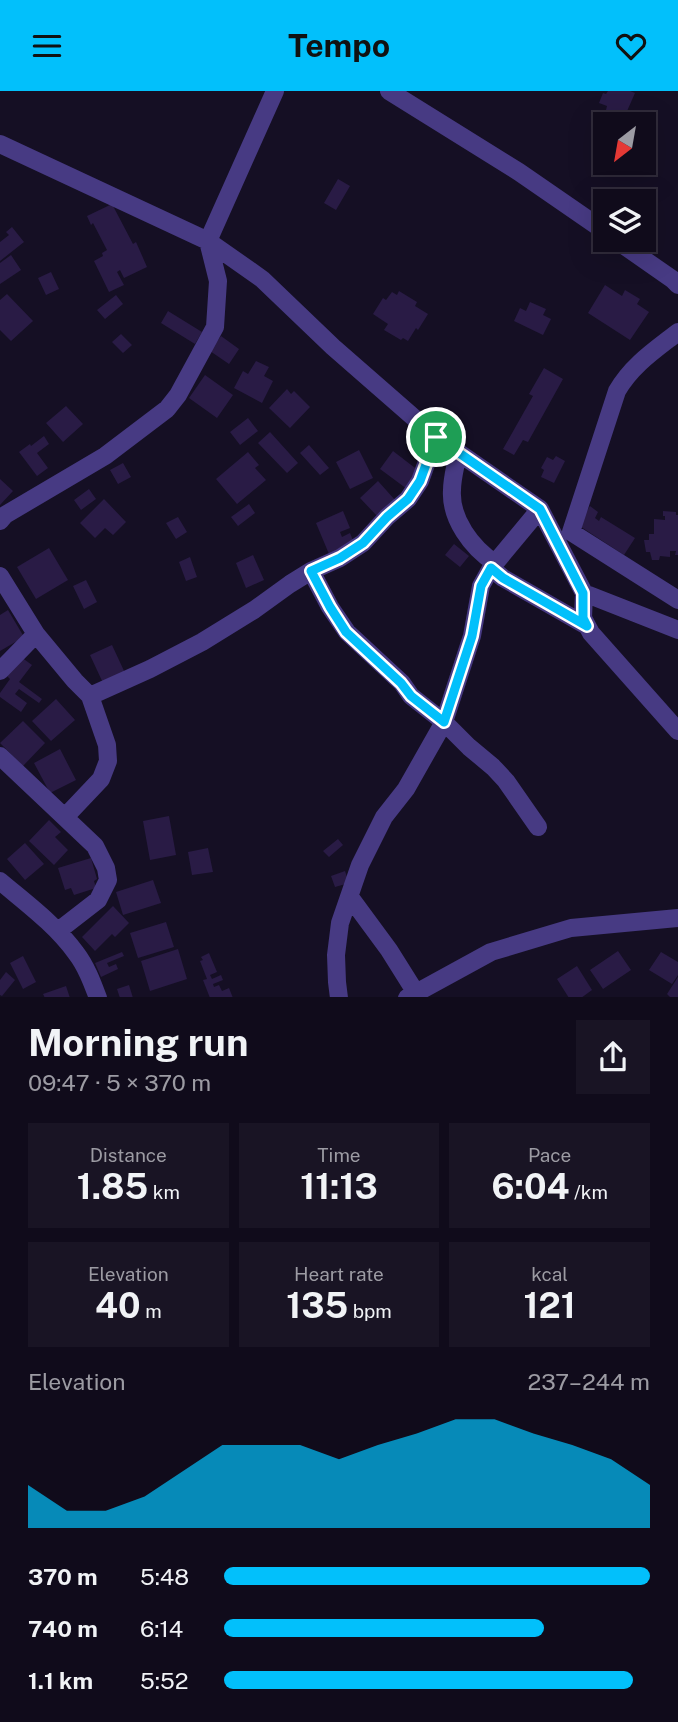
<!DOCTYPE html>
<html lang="en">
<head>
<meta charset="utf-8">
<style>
	:root { --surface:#100b1b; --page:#191424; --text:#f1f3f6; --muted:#9c9ba3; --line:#302b3a; --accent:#02c0fb }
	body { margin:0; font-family:"Public Sans",sans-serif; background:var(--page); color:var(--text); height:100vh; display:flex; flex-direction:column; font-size:26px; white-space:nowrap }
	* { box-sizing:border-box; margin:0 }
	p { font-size:23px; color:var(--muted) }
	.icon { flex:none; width:38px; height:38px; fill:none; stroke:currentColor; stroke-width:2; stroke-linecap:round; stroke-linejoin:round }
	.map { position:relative; height:906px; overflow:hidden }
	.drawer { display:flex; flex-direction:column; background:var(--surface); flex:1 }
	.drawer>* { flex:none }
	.needle { width:46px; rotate:211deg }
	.buttons { position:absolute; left:593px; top:21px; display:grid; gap:14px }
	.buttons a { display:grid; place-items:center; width:63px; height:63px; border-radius:0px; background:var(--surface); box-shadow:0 7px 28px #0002,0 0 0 2px var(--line); font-size:35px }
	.pin { position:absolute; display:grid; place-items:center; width:60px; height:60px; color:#fff; margin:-30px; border:4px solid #fff; border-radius:50%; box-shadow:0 2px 7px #0007 }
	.round { display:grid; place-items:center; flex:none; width:74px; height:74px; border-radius:0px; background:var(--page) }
	.summary { display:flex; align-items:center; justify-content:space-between; height:119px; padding:0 28px }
	h1 { font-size:38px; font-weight:700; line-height:52px }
	.metrics { display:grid; grid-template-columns:repeat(3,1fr); gap:10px; height:119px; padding:7px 28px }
	.metrics div { display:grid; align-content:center; border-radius:0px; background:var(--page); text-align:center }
	.metrics b { font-size:35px; font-weight:700 }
	.metrics small { font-size:19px; font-weight:400 }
	.metrics p { font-size:19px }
	.chart { height:196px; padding:14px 28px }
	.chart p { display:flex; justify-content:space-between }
	.chart svg { width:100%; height:126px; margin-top:7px; fill:var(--accent); opacity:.7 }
	ul { padding:0 28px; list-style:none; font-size:23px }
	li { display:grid; grid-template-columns:112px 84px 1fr; align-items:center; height:52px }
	li i { height:18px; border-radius:9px; background:var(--accent) }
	header { display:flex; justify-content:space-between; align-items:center; height:91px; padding:0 28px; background:var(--accent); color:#111; font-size:32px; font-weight:700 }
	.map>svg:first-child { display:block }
	.building { fill:#291b45 }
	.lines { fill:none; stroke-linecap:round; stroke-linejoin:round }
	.minor { stroke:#473a83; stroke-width:18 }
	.route-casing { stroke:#fff; stroke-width:14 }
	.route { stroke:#02c0fb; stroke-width:9 }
</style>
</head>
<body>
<header><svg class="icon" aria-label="menu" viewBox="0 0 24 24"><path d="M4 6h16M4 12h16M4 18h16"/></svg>Tempo<svg class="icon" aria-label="heart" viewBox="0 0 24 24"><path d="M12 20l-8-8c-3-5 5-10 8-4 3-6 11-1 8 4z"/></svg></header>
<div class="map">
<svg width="678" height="907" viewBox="0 0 678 907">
	<rect width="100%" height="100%" fill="#150f24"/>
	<path class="building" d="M608,0H630L635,2L624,27L606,19L607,15L599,12L603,2L606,3Z
		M338,88L350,95L336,119L324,112Z
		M112,113L133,153L136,151L147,176L124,187L120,179L117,181L124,194L109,201L94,170L103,165L102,162L107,159L93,132L91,134L87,125Z
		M12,136L24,151L0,170V151L9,144L6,141Z
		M11,164L21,179L0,193V172Z
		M51,181L59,198L46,204L38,187Z
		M605,194L622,205L625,199L640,208L637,213L649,221L630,249L588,222Z
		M399,200L417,211L415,215L428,223L418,239L416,237L408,250L403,247L401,249L384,239L388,233L373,223L383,207L386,209L392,201L397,204Z
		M7,203L33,230L11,250L0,239V209Z
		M116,204L123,213L105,228L97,219Z
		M530,211L546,218L543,224L551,228L543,244L514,230L520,217L526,220Z
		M168,220L202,241L195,253L161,232Z
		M121,243L132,254L123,262L112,251Z
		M221,245L239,258L229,273L210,260Z
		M256,270L269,276L264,285L273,290L262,312L234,297L243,280L248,283Z
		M544,277L563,288L528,351L523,349L514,364L503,358L533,305L529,303Z
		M205,284L233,304L217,327L189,307Z
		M287,298L291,303L294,300L310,316L290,337L269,317Z
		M66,315L83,333L63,351L46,332Z
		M248,327L258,340L240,354L230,341Z
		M270,341L298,372L287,382L258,352Z
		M44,345L49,353L37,362L48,377L37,385L19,361L30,353L31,355Z
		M309,354L329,377L320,384L300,362Z
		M359,359L373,387L350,398L336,371Z
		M393,360L419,380L407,398L380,378Z
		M248,361L259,374L255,377L266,389L237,413L216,388Z
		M556,365L565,370L554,392L541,386L544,379L541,377L547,366L553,369Z
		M123,372L131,386L118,393L110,379Z
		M0,388L13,400L0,414Z
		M378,390L395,409L377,425L360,407Z
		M89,398L96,408L81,419L74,409Z
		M104,408L126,431L113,444L105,437L95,447L80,432Z
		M249,413L255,422L238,435L231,426Z
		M590,415L598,421L595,427L599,430L601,426L635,447L624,464L578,434Z
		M343,420L350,437L340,441L342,446L350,442L354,452L329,463L316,432Z
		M663,420L676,421V424H678V464H675L676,460H670V466L660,465L659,469H652L650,461H646L644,449H649V443H654V428L665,429V425H663Z
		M178,426L187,441L176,448L166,432Z
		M454,453L469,465L460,476L445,464Z
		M49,457L68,489L36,508L17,476Z
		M253,464L264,489L246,497L236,472Z
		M190,466L197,486L186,490L179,471Z
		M86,489L97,511L84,518L73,495Z
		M8,519L24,546L0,560V524Z
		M112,554L125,582L103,592L90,564Z
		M21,566L32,574L19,591L42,608L39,612L19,598L15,603L27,612L21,621L0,606V602L10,588L7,585Z
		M56,608L75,629L51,650L32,630Z
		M23,630L45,652L23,675L0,652Z
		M60,658L76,689L50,702L34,672Z
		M169,725L176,764L150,769L143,730Z
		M49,729L61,741L55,746L68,759L54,774L29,750Z
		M338,748L343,754L329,766L323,760Z
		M25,752L44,773L25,789L7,768Z
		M208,757L213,781L192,784L188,761Z
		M91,767L97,788L94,790L96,797L74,804L71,797L65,799L58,777Z
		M345,780L349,792L335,796L331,785Z
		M153,789L161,812L123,824L116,801Z
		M113,815L129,832L115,846L112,843L95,860L82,846Z
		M166,831L174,856L138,867L130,842Z
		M178,858L187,888L150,900L141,870Z
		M618,860L631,879L603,898L590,879Z
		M122,861L124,865L107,872L109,876L116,873L118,878L101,886L95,872Z
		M661,861L678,871V884L672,893L649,879Z
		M209,862L217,881L210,884L212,888L221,884L223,889L213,893L214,896L219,894L222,900L229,897L233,907H210L203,889L207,888L200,870L203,869L201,866Z
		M23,865L36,891L23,898L10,872Z
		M577,875L592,899L581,907H569L557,888Z
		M6,881L15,889L2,905L0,904V889Z
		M678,886V907H671L667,903Z
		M129,894L133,907H120L117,898Z
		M66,895L70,907H45L43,903Z"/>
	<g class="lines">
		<path class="minor" d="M389,0L519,81L606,141
			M0,53L208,150L262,188L333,256L436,346L540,418L584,502L678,539
			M616,149L672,188L678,194
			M678,241C655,259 632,274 617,300L571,441L678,509
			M458,361C456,374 452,387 452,399C450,428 472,457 495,472
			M0,430L5,424L105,365L167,318L178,304L215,236L218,190L208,150L275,0
			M491,477L503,487L587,535
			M311,480L330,516L347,541L402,592L411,605L444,631L469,656L493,676L506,690L538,736
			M0,485L36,543L75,590L90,605L107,654L108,670L101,688L65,726
			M584,502L583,527L591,542L678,640
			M0,580L36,543
			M90,605L150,578L202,551L254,519L290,493L311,480L340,467L363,452L387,426L408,408L420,390L436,346
			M0,665L95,755L106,777L108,789L98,809L58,840
			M0,790C26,812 56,834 76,862C86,875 92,891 98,907
			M350,806L389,859L416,902
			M339,907L337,891L336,864L340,832L360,774L384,726L406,698L444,631L472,545L481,495L491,477L540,418
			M407,907L491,861L571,837L678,827"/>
	</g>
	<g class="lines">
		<g class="route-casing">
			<path id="route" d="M436,346L540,418L583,502V527L587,535L503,487L491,477L481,495L472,545L444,631L411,605L401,592L346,541L330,516L311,480L340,467L363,452L387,426L408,408L420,390Z"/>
		</g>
		<use href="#route" class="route"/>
	</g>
</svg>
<div class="buttons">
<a><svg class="needle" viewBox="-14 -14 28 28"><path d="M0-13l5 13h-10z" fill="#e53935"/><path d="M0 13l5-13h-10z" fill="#9c9ba3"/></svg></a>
<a><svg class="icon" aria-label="layers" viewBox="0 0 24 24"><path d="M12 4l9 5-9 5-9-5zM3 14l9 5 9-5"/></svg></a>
</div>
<div class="pin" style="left:436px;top:346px;background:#1e9e55"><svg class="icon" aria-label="arrive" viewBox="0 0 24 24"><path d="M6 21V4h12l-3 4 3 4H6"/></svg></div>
</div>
<section class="drawer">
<div class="summary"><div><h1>Morning run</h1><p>09:47 · 5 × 370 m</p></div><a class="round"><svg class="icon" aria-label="share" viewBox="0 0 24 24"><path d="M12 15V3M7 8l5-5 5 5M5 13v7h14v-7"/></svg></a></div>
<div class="metrics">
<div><p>Distance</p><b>1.85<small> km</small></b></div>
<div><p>Time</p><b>11:13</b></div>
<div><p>Pace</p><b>6:04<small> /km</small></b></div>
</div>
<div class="metrics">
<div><p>Elevation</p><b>40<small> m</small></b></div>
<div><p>Heart rate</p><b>135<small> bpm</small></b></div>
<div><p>kcal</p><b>121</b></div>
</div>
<div class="chart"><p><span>Elevation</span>237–244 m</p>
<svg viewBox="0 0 160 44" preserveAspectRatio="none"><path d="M0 44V29L10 38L20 38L30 33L40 24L50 15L60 15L70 15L80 20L90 15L100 11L110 6L120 6L130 11L140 15L150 20L160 29V44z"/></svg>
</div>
<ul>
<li><b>370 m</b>5:48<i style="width:100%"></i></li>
<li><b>740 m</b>6:14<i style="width:75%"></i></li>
<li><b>1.1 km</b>5:52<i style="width:96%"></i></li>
</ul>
</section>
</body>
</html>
